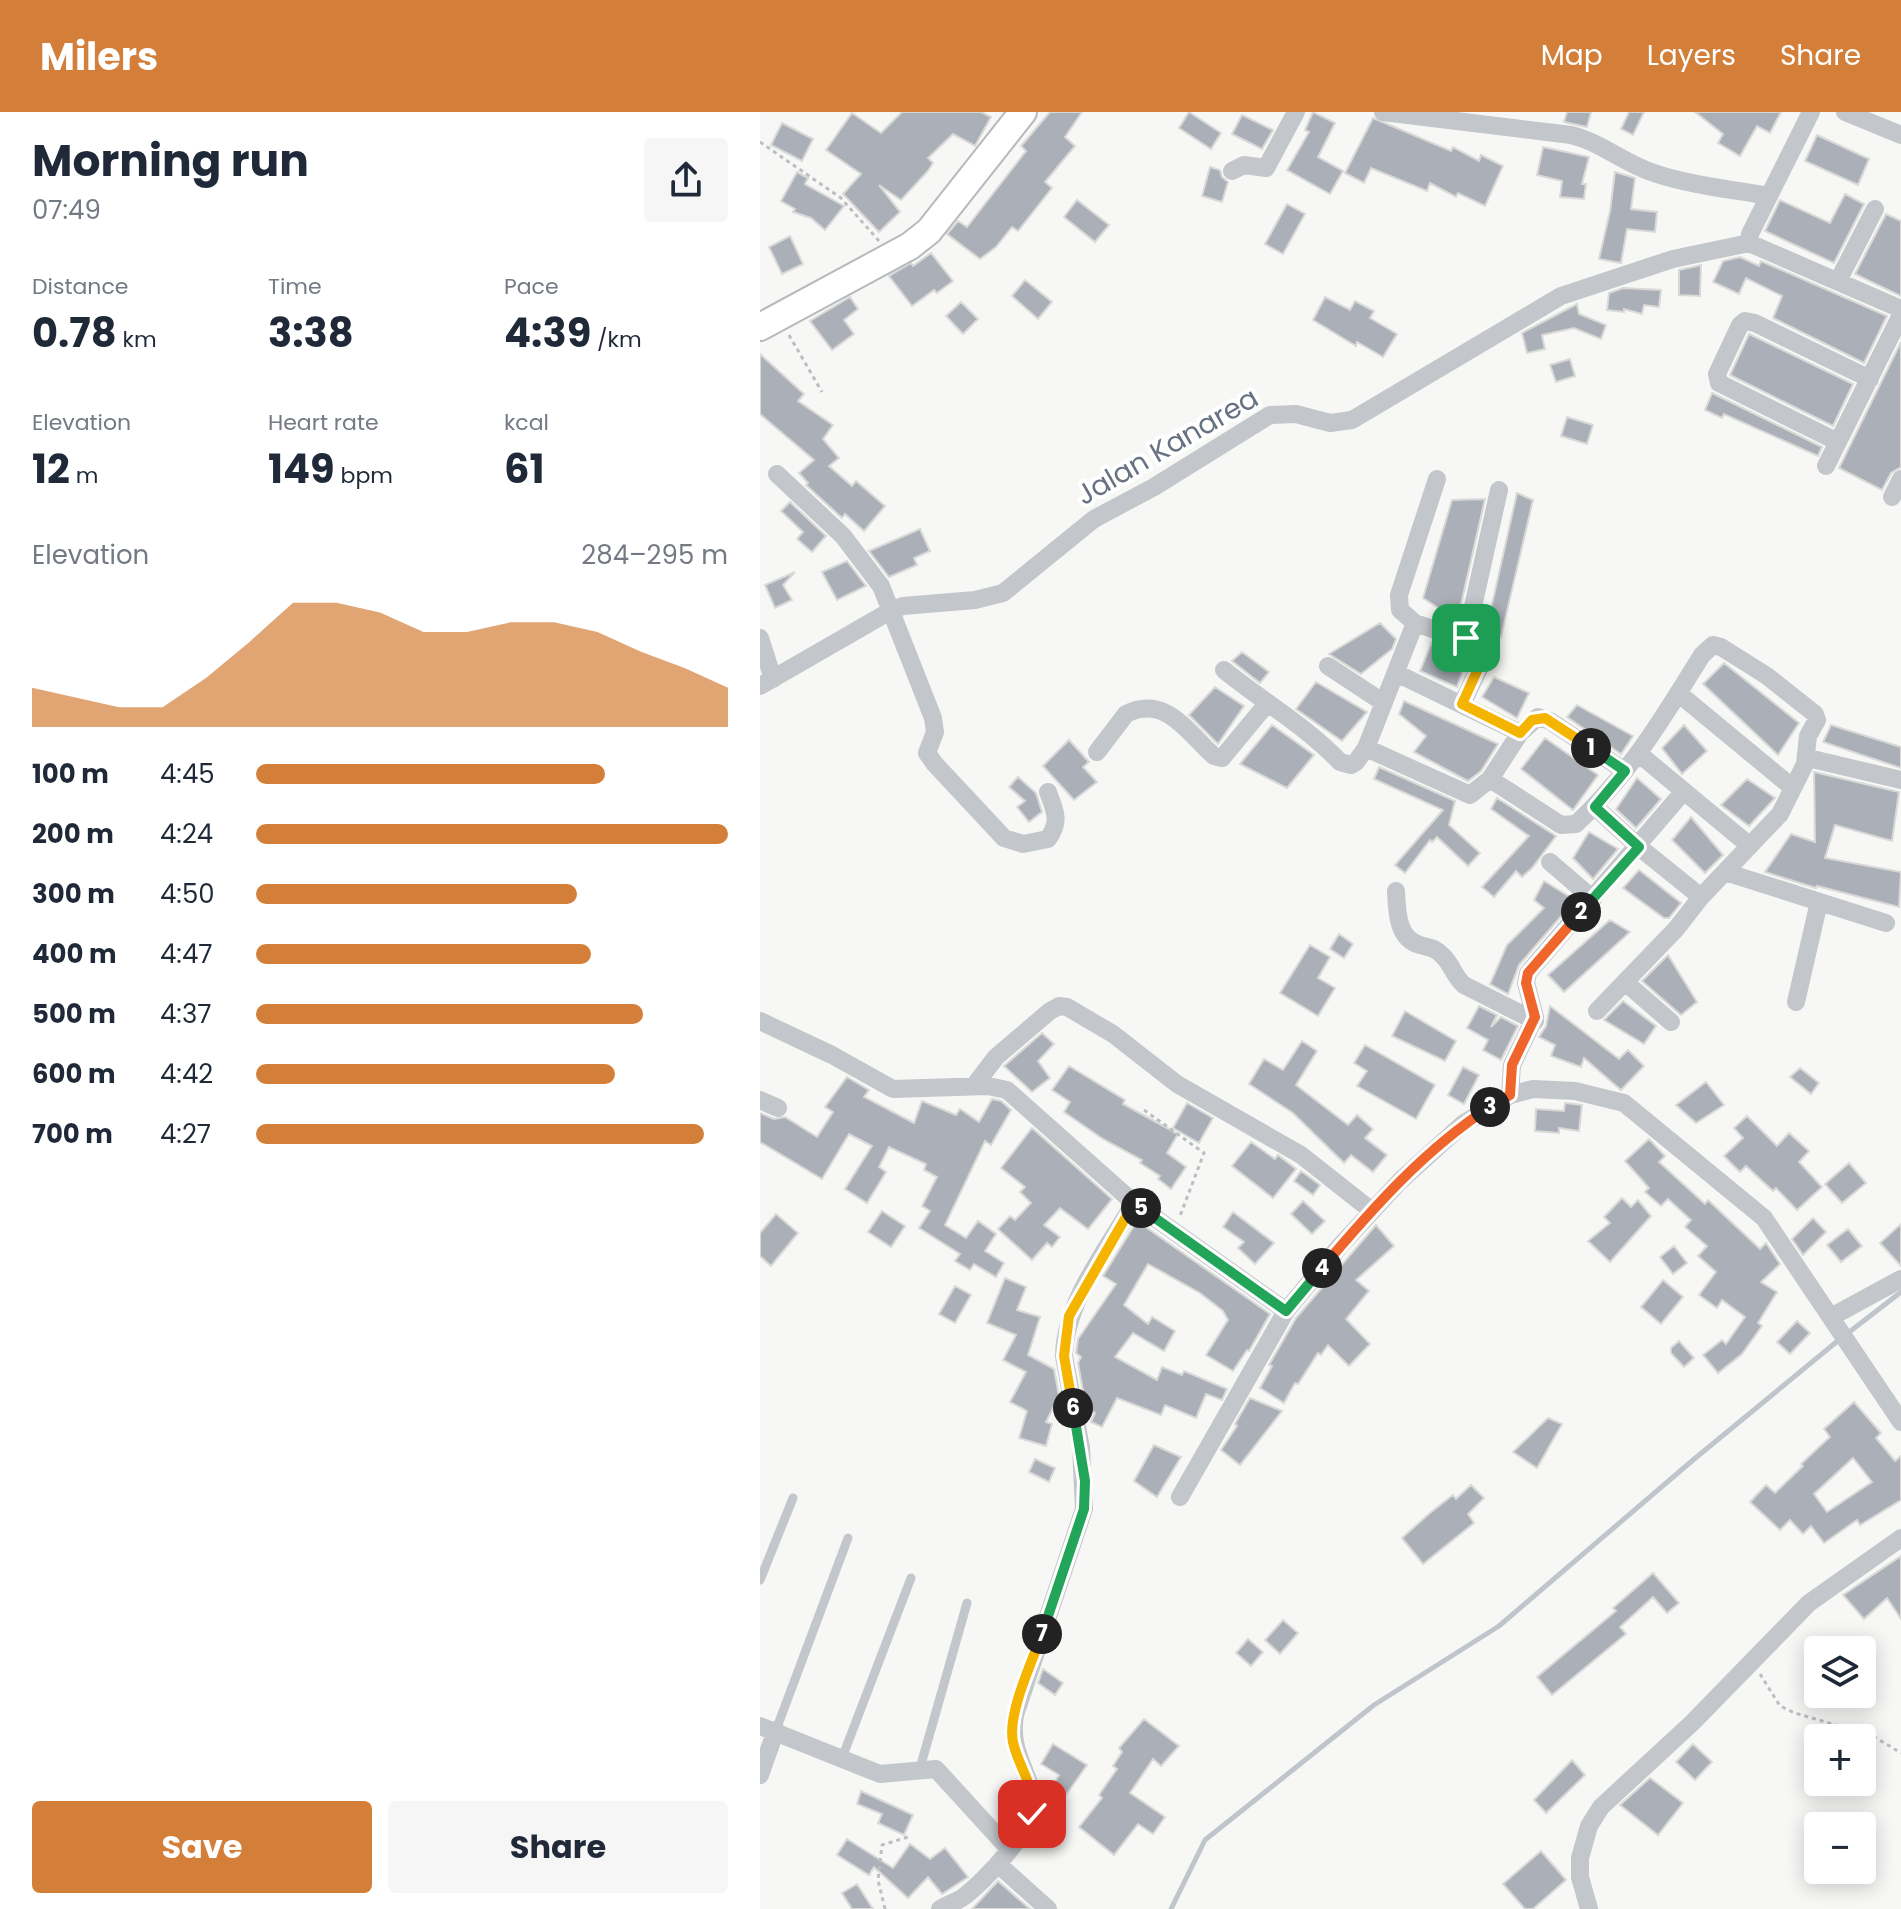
<!DOCTYPE html>
<html lang="en">
<head>
<meta charset="utf-8">
<style>
	:root { --surface:#fff; --page:#f6f6f7; --text:#1f2937; --muted:#747a83; --accent:#d37f39 }
	body { margin:0; font-family:Poppins,sans-serif; background:var(--page); color:var(--text); height:100vh; display:flex; flex-direction:column; font-size:30px; white-space:nowrap }
	* { box-sizing:border-box; margin:0 }
	p { font-size:26px; color:var(--muted) }
	.icon { flex:none; width:44px; height:44px; fill:none; stroke:currentColor; stroke-width:2; stroke-linecap:round; stroke-linejoin:round }
	.map { position:relative; flex:1; overflow:hidden }
	.sheet { display:flex; flex-direction:column; background:var(--surface); width:760px }
	.sheet>* { flex:none }
	.fabs { position:absolute; left:1044px; top:1524px; display:grid; gap:16px }
	.fabs a { display:grid; place-items:center; width:72px; height:72px; border-radius:8px; background:var(--surface); box-shadow:0 4px 20px #0003; font-size:40px }
	.pin { position:absolute; display:grid; place-items:center; width:68px; height:68px; color:#fff; margin:-34px; border-radius:16px; box-shadow:0 4px 12px #0006 }
	.km { position:absolute; width:40px; height:40px; margin:-20px; border-radius:50%; background:#222; color:#fff; font-size:22px; line-height:40px; text-align:center }
	.round { display:grid; place-items:center; flex:none; width:84px; height:84px; border-radius:8px; background:var(--page) }
	.summary { display:flex; align-items:center; justify-content:space-between; height:136px; padding:0 32px }
	h1 { font-size:44px; font-weight:700; line-height:60px }
	.metrics { display:grid; grid-template-columns:repeat(3,1fr); gap:12px; height:136px; padding:8px 32px }
	.metrics div { display:grid; align-content:center }
	.metrics b { font-size:40px; font-weight:700 }
	.metrics small { font-size:22px; font-weight:400 }
	.metrics p { font-size:22px }
	.chart { height:224px; padding:16px 32px }
	.chart p { display:flex; justify-content:space-between }
	.chart svg { width:100%; height:144px; margin-top:8px; fill:var(--accent); opacity:.7 }
	.action { display:flex; gap:16px; margin-top:auto; padding:16px 32px }
	.action a { flex:1; height:92px; border-radius:8px; background:var(--accent); color:#fff; font-size:32px; font-weight:700; line-height:92px; text-align:center }
	.action a+a { background:var(--page); color:var(--text) }
	ul { padding:0 32px; list-style:none; font-size:26px }
	li { display:grid; grid-template-columns:128px 96px 1fr; align-items:center; height:60px }
	li i { height:20px; border-radius:10px; background:var(--accent) }
	header { display:flex; align-items:center; gap:48px; box-sizing:border-box; height:112px; padding:0 40px; background:var(--accent); color:#fff }
	header strong { font-size:38px }
	nav { display:flex; gap:44px; margin-inline-start:auto; font-size:28px }
	main { display:flex; flex:1; min-height:0 }
	.map>svg:first-child { display:block }
	.lines { fill:none; stroke-linecap:round; stroke-linejoin:round }
	.stream { stroke:#c0c5cc; stroke-width:5 }
	.building { fill:#abafb7; stroke:#d9d9d7; stroke-width:2; fill-rule:evenodd }
	.secondary-casing { stroke:#b6b9be; stroke-width:30 }
	.path { stroke:#bdbec1; stroke-width:3; stroke-dasharray:4 4; stroke-linecap:butt }
	.lane { stroke:#c3c6ca; stroke-width:9 }
	.street { stroke:#c3c6ca; stroke-width:18 }
	.secondary { stroke:#fff; stroke-width:26 }
	.split-1-casing { stroke:#fff; stroke-width:16 }
	.split-2-casing { stroke:#fff; stroke-width:16 }
	.split-3-casing { stroke:#fff; stroke-width:16 }
	.split-4-casing { stroke:#fff; stroke-width:16 }
	.split-5-casing { stroke:#fff; stroke-width:16 }
	.split-6-casing { stroke:#fff; stroke-width:16 }
	.split-7-casing { stroke:#fff; stroke-width:16 }
	.split-8-casing { stroke:#fff; stroke-width:16 }
	.split-1 { stroke:#f5b400; stroke-width:10 }
	.split-2 { stroke:#22a559; stroke-width:10 }
	.split-3 { stroke:#f0652b; stroke-width:10 }
	.split-4 { stroke:#f0652b; stroke-width:10 }
	.split-5 { stroke:#22a559; stroke-width:10 }
	.split-6 { stroke:#f5b400; stroke-width:10 }
	.split-7 { stroke:#22a559; stroke-width:10 }
	.split-8 { stroke:#f5b400; stroke-width:10 }
	.labels { text-anchor:middle; stroke-width:8; stroke-linejoin:round; paint-order:stroke }
	.street-label { font-size:28px; fill:#697283; stroke:#fff }
</style>
</head>
<body>
<header>
<strong>Milers</strong>
<nav><a>Map</a><a>Layers</a><a>Share</a></nav>
</header>
<main>
<section class="sheet">
<div class="summary"><div><h1>Morning run</h1><p>07:49</p></div><a class="round"><svg class="icon" aria-label="share" viewBox="0 0 24 24"><path d="M12 15V3M7 8l5-5 5 5M5 13v7h14v-7"/></svg></a></div>
<div class="metrics">
<div><p>Distance</p><b>0.78<small> km</small></b></div>
<div><p>Time</p><b>3:38</b></div>
<div><p>Pace</p><b>4:39<small> /km</small></b></div>
</div>
<div class="metrics">
<div><p>Elevation</p><b>12<small> m</small></b></div>
<div><p>Heart rate</p><b>149<small> bpm</small></b></div>
<div><p>kcal</p><b>61</b></div>
</div>
<div class="chart"><p><span>Elevation</span>284–295 m</p>
<svg viewBox="0 0 160 44" preserveAspectRatio="none"><path d="M0 44V32L10 35L20 38L30 38L40 29L50 18L60 6L70 6L80 9L90 15L100 15L110 12L120 12L130 15L140 21L150 26L160 32V44z"/></svg>
</div>
<ul>
<li><b>100 m</b>4:45<i style="width:74%"></i></li>
<li><b>200 m</b>4:24<i style="width:100%"></i></li>
<li><b>300 m</b>4:50<i style="width:68%"></i></li>
<li><b>400 m</b>4:47<i style="width:71%"></i></li>
<li><b>500 m</b>4:37<i style="width:82%"></i></li>
<li><b>600 m</b>4:42<i style="width:76%"></i></li>
<li><b>700 m</b>4:27<i style="width:95%"></i></li>
</ul>
<div class="action"><a>Save</a><a>Share</a></div>
</section>
<div class="map">
<svg width="1141" height="1797" viewBox="0 0 1141 1797">
	<rect width="100%" height="100%" fill="#f7f7f5"/>
	<g class="lines">
		<path class="stream" d="M1088,1221L1141,1180
			M411,1797L445,1728L614,1593L739,1514L933,1348L1080,1227"/>
	</g>
	<path class="building" d="M142,0H221L231,5L215,34L193,22L168,46L173,51L168,59L141,88L119,73L140,100L119,120L83,82L101,62L66,38L92,1L121,21Z
		M290,0H322L305,25L315,34L285,70L292,76L258,119L252,115L236,135L220,147L187,122L198,109L207,115L266,39L261,34Z
		M429,0L461,21L451,37L419,16Z
		M553,0L575,11L558,45L583,59L570,82L527,58L549,20L545,18Z
		M807,0H831L827,15L804,10Z
		M869,0H884L873,23L861,17Z
		M935,0H1021L1010,21L997,14L980,44L958,31L963,22Z
		M482,3L513,18L502,37L472,22Z
		M613,6L691,39L693,35L719,49L721,43L743,54L725,94L698,81L696,85L670,71L667,79L611,56L604,71L585,61Z
		M22,11L53,27L42,49L11,33Z
		M1057,23L1109,47L1098,73L1045,49Z
		M783,35L829,45L822,72H826L824,87L800,85L802,69L777,63Z
		M450,55L460,58L462,65L468,70L462,90L442,84Z
		M37,60L48,66L45,72L84,94L65,118L51,106L33,100L35,97L21,89Z
		M855,60L875,66L871,97L897,100L895,120L867,117L861,151L839,147L850,99Z
		M1085,82L1104,92L1074,151L1005,119L1020,88L1070,111Z
		M317,88L349,113L335,130L304,105Z
		M527,92L545,102L523,142L505,132Z
		M1126,102L1141,109V184L1095,162Z
		M30,124L43,152L22,162L9,135Z
		M171,141L193,169L177,181L174,178L152,194L129,164L151,151L153,154Z
		M980,145L999,154L1001,149L1127,204L1104,251L1013,206L1022,184L986,166L979,182L953,170L963,149Z
		M941,153L940,184L919,183V158Z
		M265,168L292,190L278,207L252,184Z
		M863,176L901,178L899,195L884,193L882,202L864,197V200L847,198L849,181Z
		M90,185L98,197L84,208L94,222L72,238L50,209Z
		M565,185L590,198L595,189L614,199L610,206L637,222L623,245L597,230L596,234L553,208Z
		M201,190L218,207L203,222L186,204Z
		M817,192L819,202L846,213L841,227L814,216L782,223L785,237L767,241L762,221Z
		M989,222L1093,272L1073,314L970,263Z
		M1141,230V355L1131,361L1122,378L1079,356Z
		M0,242L44,282L38,289L73,313L63,327L79,346L69,354L92,374L96,369L125,394L104,419L85,402L82,406L46,373L48,371L39,361L54,348L0,302Z
		M810,247L815,264L796,270L790,253Z
		M952,281L1062,335L1058,344L964,302L962,306L945,298Z
		M807,305L833,313L827,332L801,324Z
		M757,381L773,388L741,525L726,519Z
		M725,387L702,488L697,508L663,486L692,388Z
		M30,390L66,424L52,440L37,427L43,420L21,399Z
		M160,417L170,439L154,446L157,453L129,465L109,439Z
		M87,449L106,474L77,488L62,460Z
		M35,460L23,473L32,488L15,496L5,473Z
		M620,511L636,527L632,537L601,562L569,542Z
		M672,530L708,543L697,575L660,559Z
		M482,540L509,560L500,571L472,549Z
		M964,551L1039,611L1018,643L943,572Z
		M734,565L769,581L757,606L722,585Z
		M556,570L607,600L582,629L536,597Z
		M455,575L484,594L458,632L429,603Z
		M644,589L738,632L721,659L708,669L654,640L666,624L639,602Z
		M817,593L873,624L861,642L807,605Z
		M512,613L554,643L527,676L480,652Z
		M924,613L947,639L922,662L902,636Z
		M1071,613L1141,635V656L1063,630Z
		M785,626L838,663L813,698L761,657Z
		M309,628L329,650L323,655L337,670L314,688L283,654Z
		M619,655L695,689L689,713L720,741L708,754L677,725L672,730L670,728L645,761L635,753L683,698L614,667Z
		M1054,660L1139,680L1132,729L1075,713L1065,746L1141,760L1139,795L1057,774L1056,776L1005,760L1031,722L1055,730Z
		M258,665L276,681L282,700L269,710L257,695L265,689L249,675Z
		M877,666L901,687L876,716L856,697Z
		M987,667L1015,686L989,714L961,693Z
		M737,686L796,724L772,756L762,765L756,759L734,785L722,775L769,724L731,697Z
		M931,705L963,743L945,761L912,728Z
		M829,720L858,737L833,767L813,746Z
		M879,758L921,791L909,806H904L863,776Z
		M784,769L815,788L759,853L748,882L730,872L747,833L784,796L774,788Z
		M850,808L870,820L804,880L788,863Z
		M579,822L593,832L584,846L570,837Z
		M550,833L570,845L558,866L575,876L558,904L520,881Z
		M908,843L937,890L921,903L882,869Z
		M863,889L896,914L884,932L844,908Z
		M719,894L737,903L731,915L741,905L758,914L741,948L723,938L728,928L707,916Z
		M790,894L859,947L868,938L884,954L861,978L824,946L821,955L791,944L795,933L779,925L786,914Z
		M645,899L696,929L685,949L632,924Z
		M282,921L294,932L278,949L290,966L272,980L244,954Z
		M542,929L557,939L536,973L588,1013L597,1003L613,1017L605,1026L627,1043L613,1060L591,1043L584,1051L533,1001L489,972L504,947L523,958Z
		M605,933L675,973L656,1007L597,974L607,959L594,951Z
		M309,954L365,988L363,992L418,1022L407,1041L426,1055L411,1077L398,1067L400,1064L380,1051L382,1048L343,1027L304,1000L310,990L292,978Z
		M703,955L719,963L704,992L688,983Z
		M1040,956L1059,971L1051,982L1030,965Z
		M87,965L109,978L104,985L154,1011L162,989L196,1003L200,997L219,1010L232,987L241,989L251,998L231,1033L225,1029L185,1113L206,1126L218,1109L236,1122L225,1139L244,1151L236,1165L214,1152L210,1158L195,1149L200,1142L159,1116L170,1099L162,1094L177,1065L164,1058L166,1052L129,1035L119,1055L126,1060L107,1091L85,1077L112,1034L89,1022L62,1067L0,1030V1001L14,1007L25,1005L57,1025L73,1000L65,995Z
		M946,970L964,993L936,1011L916,993Z
		M427,991L453,1006L439,1031L413,1016Z
		M805,991L822,993L819,1019L799,1016V1021L775,1019L776,997L804,999Z
		M987,1004L1017,1034L1029,1021L1049,1039L1039,1050L1062,1075L1037,1098L1016,1076L1013,1079L986,1054L980,1060L964,1044L983,1026L974,1016Z
		M272,1016L352,1087L328,1117L300,1096L284,1113L300,1125L292,1135L287,1131L272,1148L238,1117L250,1104L255,1108L271,1091L260,1080L265,1075L241,1056Z
		M889,1027L905,1044L899,1050L945,1092L948,1088L1000,1137L1006,1131L1020,1152L1001,1170L1017,1180L998,1211L1002,1214L982,1242L958,1261L943,1243L962,1228L966,1232L985,1205L962,1188L957,1196L939,1183L956,1160L938,1144L947,1134L925,1115L931,1108L908,1087L901,1094L885,1080L889,1076L865,1049Z
		M491,1030L515,1047L518,1043L536,1057L513,1086L472,1054Z
		M1089,1051L1106,1071L1082,1091L1065,1072Z
		M541,1059L560,1073L553,1083L534,1069Z
		M862,1086L871,1095L878,1088L891,1104L850,1150L828,1129L850,1111L844,1105Z
		M543,1089L565,1109L552,1122L531,1102Z
		M122,1099L145,1114L131,1135L108,1120Z
		M473,1100L514,1131L495,1152L478,1136L484,1130L463,1115Z
		M16,1102L38,1121L11,1154L0,1144V1121Z
		M1053,1106L1066,1120L1043,1143L1032,1127Z
		M377,1109L510,1202L489,1239L487,1238L473,1259L446,1243L468,1208L463,1199L440,1181L388,1152L364,1193L388,1212L392,1205L415,1219L404,1239L373,1221L355,1245L397,1268L402,1255L422,1263L424,1259L467,1277L462,1288L446,1282L436,1306L405,1293L401,1303L357,1286L342,1315L331,1310L335,1301L326,1296L318,1251L321,1245L316,1241L318,1227L356,1172L343,1164Z
		M1141,1112V1154L1120,1131Z
		M616,1113L634,1134L596,1168L609,1179L586,1207L610,1232L589,1254L568,1233L561,1243L558,1241L538,1272L535,1271L524,1291L500,1276L512,1254L509,1253L536,1206Z
		M1088,1117L1102,1134L1081,1150L1067,1133Z
		M914,1134L927,1151L913,1162L900,1145Z
		M245,1166L266,1175L257,1198L280,1205L268,1243L294,1257L299,1284L286,1310L292,1312L286,1334L259,1326L267,1299L250,1290L266,1260L243,1248L256,1223L227,1211Z
		M903,1168L923,1185L901,1212L881,1195Z
		M195,1174L211,1183L195,1211L179,1202Z
		M1037,1209L1050,1221L1030,1242L1017,1230Z
		M919,1229L934,1246L924,1255L911,1241V1236Z
		M490,1286L522,1299L480,1353L461,1338L477,1314L475,1312Z
		M1094,1290L1121,1321L1116,1326L1135,1349L1141,1344V1388L1100,1413L1097,1408L1064,1431L1051,1414L1043,1422L1030,1408L1020,1418L990,1390L1006,1373L1015,1381L1043,1354L1041,1352L1070,1325L1064,1317ZM1093,1346L1112,1370L1067,1400L1054,1382Z
		M788,1306L802,1312L777,1356L753,1340Z
		M394,1333L421,1345L397,1385L374,1369Z
		M275,1347L295,1356L289,1370L269,1360Z
		M711,1373L724,1386L708,1402L714,1411L663,1452L642,1426L670,1401L693,1383L696,1387Z
		M1141,1444V1507L1127,1486L1104,1507L1083,1483Z
		M893,1461L919,1491L907,1501L893,1485L860,1515L866,1522L792,1583L777,1565L856,1499L853,1496Z
		M523,1508L538,1521L520,1542L505,1528Z
		M488,1527L503,1540L491,1554L476,1541Z
		M283,1557L303,1571L295,1583L278,1571Z
		M384,1607L419,1634L401,1654L393,1647L370,1681L405,1705L393,1722L378,1712L354,1743L319,1715L342,1686L339,1683L357,1657L353,1654L362,1640L359,1636Z
		M293,1632L327,1653L304,1686L290,1678L299,1663L281,1652Z
		M933,1632L952,1650L935,1668L916,1650Z
		M812,1648L825,1663L786,1701L774,1688Z
		M890,1666L923,1691L898,1723L860,1693Z
		M101,1679L153,1703L144,1723L118,1711L122,1702L97,1692Z
		M87,1727L133,1756L150,1732L170,1747L185,1736L208,1765L182,1782L168,1765L148,1786L114,1755L109,1763L77,1743Z
		M781,1739L806,1768L773,1797H765L743,1772Z
		M238,1769L255,1784L270,1797H212Z
		M97,1772L113,1797H92L82,1781Z"/>
	<g class="lines">
		<g class="secondary-casing">
			<path id="secondary" d="M0,215L150,134L169,119L263,0"/>
		</g>
		<path class="path" d="M0,30L81,86L119,129
			M29,223L62,280
			M384,998L444,1041L420,1104
			M1000,1562L1020,1594L1035,1601L1113,1624L1141,1641
			M125,1797L118,1768L122,1733L151,1724"/>
		<path class="lane" d="M0,1468L33,1386
			M16,1618L88,1426
			M82,1646L151,1466
			M160,1656L207,1491"/>
		<path class="street" d="M623,0L811,23C840,30 862,50 891,60C928,73 970,77 1009,84
			M1051,0L990,122L989,131L1141,197
			M1085,0L1141,23
			M472,59L484,53L506,56L536,0
			M1078,169L1115,97
			M1078,330L959,271L957,262L980,213L985,209L995,211L1110,267
			M1066,354L1141,203
			M17,362L83,424L121,474L173,606L175,620L167,641L174,651L244,726L263,732L288,727C301,709 295,699 288,680
			M1132,385L1141,367
			M655,511L640,498L639,483L677,367
			M0,526L13,567
			M706,526L739,378
			M568,554L624,591
			M464,558C502,589 546,614 580,650L591,653L596,650L606,636L655,511L722,534L723,548L702,592
			M636,561L760,621
			M0,574L132,498L143,494L215,488L243,481L334,407L394,375L510,303L536,302L570,311L592,308L801,184L913,147L989,131
			M918,581L1033,676
			M606,636L710,683L730,667
			M337,640L366,602C406,582 428,621 454,644L462,646L506,593
			M878,641L990,734
			M1048,646L1141,668
			M865,659L790,609L778,605L760,621L730,667L801,713L816,712C869,663 905,603 942,543L953,533L961,535L1007,564L1055,602L1057,608L1048,624L1045,652L1020,702L941,785
			M835,695L879,735L941,785L916,817L837,899
			M790,750L833,787
			M965,760L1126,811
			M636,779C637,799 637,827 660,833C670,836 674,835 682,843C692,852 694,865 704,873L775,909
			M865,870L911,910
			M1036,890L1059,790
			M0,909L72,943L133,977L228,974L247,978L374,1091L526,1199
			M214,974L236,945L290,899L299,894L307,895L353,922L417,972L541,1043L612,1099
			M750,983L752,953L775,905L766,871L768,861L924,679
			M0,988L18,996
			M1071,1205L1141,1167
			M420,1385L526,1199L580,1134L640,1069L703,1012L750,983L773,977L815,979L864,991L1004,1106L1141,1310
			M0,1614L120,1662L176,1657L249,1737
			M0,1663L16,1618
			M239,1753L288,1797
			M180,1797C187,1793 195,1790 202,1786C223,1771 278,1714 273,1687C267,1654 249,1639 255,1603L324,1397L321,1336L304,1244C305,1189 347,1138 374,1091
			M829,1797L820,1765V1746L829,1714L841,1695L932,1611L1049,1491L1141,1426"/>
		<use href="#secondary" class="secondary"/>
	</g>
	<g class="lines">
		<g class="split-1-casing">
			<path id="split-1" d="M706,526L719,531L724,544L702,592L760,621L772,608L785,606L831,636"/>
		</g>
		<g class="split-2-casing">
			<path id="split-2" d="M821,800L879,735L835,695L865,659L831,636"/>
		</g>
		<g class="split-3-casing">
			<path id="split-3" d="M730,995L750,983L752,953L775,905L766,871L768,861L821,800"/>
		</g>
		<g class="split-4-casing">
			<path id="split-4" d="M562,1156C612,1097 665,1037 730,995"/>
		</g>
		<g class="split-5-casing">
			<path id="split-5" d="M381,1096L526,1199L562,1156"/>
		</g>
		<g class="split-6-casing">
			<path id="split-6" d="M313,1296L304,1244L309,1204L374,1091L381,1096"/>
		</g>
		<g class="split-7-casing">
			<path id="split-7" d="M282,1522L324,1397L325,1369L313,1296"/>
		</g>
		<g class="split-8-casing">
			<path id="split-8" d="M272,1702C277,1676 258,1655 253,1630C247,1602 272,1550 282,1522"/>
		</g>
		<use href="#split-1" class="split-1"/>
		<use href="#split-2" class="split-2"/>
		<use href="#split-3" class="split-3"/>
		<use href="#split-4" class="split-4"/>
		<use href="#split-5" class="split-5"/>
		<use href="#split-6" class="split-6"/>
		<use href="#split-7" class="split-7"/>
		<use href="#split-8" class="split-8"/>
	</g>
	<g class="labels">
		<g class="street-label">
			<text transform="translate(407 334) rotate(-30)" y="10">Jalan Kanarea</text>
		</g>
	</g>
</svg>
<div class="fabs">
<a><svg class="icon" aria-label="layers" viewBox="0 0 24 24"><path d="M12 4l9 5-9 5-9-5zM3 14l9 5 9-5"/></svg></a>
<a>+</a>
<a>−</a>
</div>
<div class="pin" style="left:706px;top:526px;background:#1e9e55"><svg class="icon" aria-label="arrive" viewBox="0 0 24 24"><path d="M6 21V4h12l-3 4 3 4H6"/></svg></div>
<div class="pin" style="left:272px;top:1702px;background:#d93025"><svg class="icon" aria-label="check" viewBox="0 0 24 24"><path d="M5 12l5 5 9-10"/></svg></div>
<b class="km" style="left:831px;top:636px">1</b>
<b class="km" style="left:821px;top:800px">2</b>
<b class="km" style="left:730px;top:995px">3</b>
<b class="km" style="left:562px;top:1156px">4</b>
<b class="km" style="left:381px;top:1096px">5</b>
<b class="km" style="left:313px;top:1296px">6</b>
<b class="km" style="left:282px;top:1522px">7</b>
</div>
</main>
</body>
</html>
